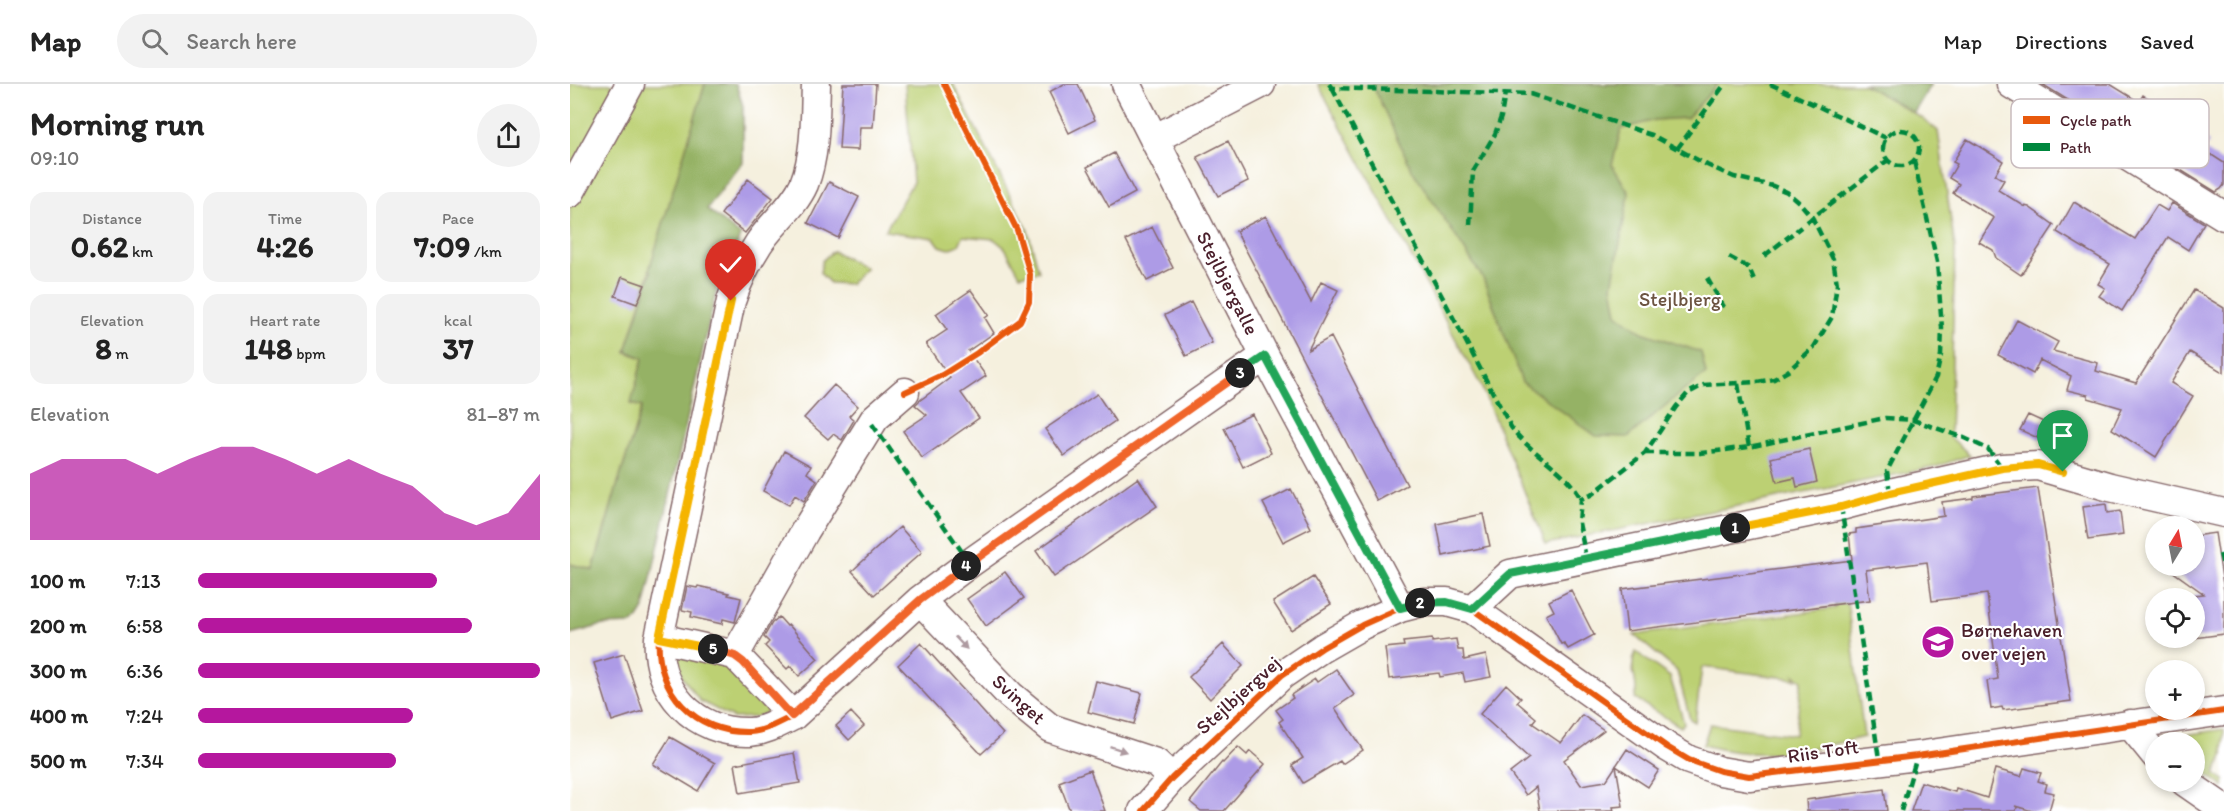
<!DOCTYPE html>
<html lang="en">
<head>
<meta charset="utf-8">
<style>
	:root { --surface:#fff; --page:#f2f2f2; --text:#222; --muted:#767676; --line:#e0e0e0; --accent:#b5179e }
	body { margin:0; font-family:Itim,sans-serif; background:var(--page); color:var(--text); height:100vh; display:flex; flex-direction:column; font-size:22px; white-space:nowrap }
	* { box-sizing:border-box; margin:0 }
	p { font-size:20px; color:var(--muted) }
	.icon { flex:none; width:33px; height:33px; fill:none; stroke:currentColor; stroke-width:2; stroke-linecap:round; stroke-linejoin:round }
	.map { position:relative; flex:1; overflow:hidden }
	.details { display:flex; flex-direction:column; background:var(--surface); width:570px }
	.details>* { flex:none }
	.needle { width:39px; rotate:10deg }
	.controls { position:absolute; left:1575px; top:432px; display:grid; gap:12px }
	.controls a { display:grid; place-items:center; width:60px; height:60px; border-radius:50%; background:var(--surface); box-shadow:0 3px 9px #0003; font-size:30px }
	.pin { position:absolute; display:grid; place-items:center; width:51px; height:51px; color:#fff; margin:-62px -26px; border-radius:50% 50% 50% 0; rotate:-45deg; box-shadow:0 0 6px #0007 }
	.pin .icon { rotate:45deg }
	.km { position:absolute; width:30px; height:30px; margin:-15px; border-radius:50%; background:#222; color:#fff; font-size:16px; line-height:30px; text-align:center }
	.round { display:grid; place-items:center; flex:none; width:63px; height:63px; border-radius:32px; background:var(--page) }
	.summary { display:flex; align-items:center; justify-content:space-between; height:102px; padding:0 30px }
	h1 { font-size:33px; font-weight:700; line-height:45px }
	.figures { display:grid; grid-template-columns:repeat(3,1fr); gap:9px; height:102px; padding:6px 30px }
	.figures div { display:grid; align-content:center; border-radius:15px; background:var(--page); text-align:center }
	.figures b { font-size:30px; font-weight:700 }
	.figures small { font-size:16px; font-weight:400 }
	.figures p { font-size:16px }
	.chart { height:168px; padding:12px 30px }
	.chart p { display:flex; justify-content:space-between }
	.chart svg { width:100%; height:108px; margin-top:6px; fill:var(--accent); opacity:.7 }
	ul { padding:0 30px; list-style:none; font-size:20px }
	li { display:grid; grid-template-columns:96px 72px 1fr; align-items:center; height:45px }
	li i { height:15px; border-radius:8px; background:var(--accent) }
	header { display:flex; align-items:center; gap:36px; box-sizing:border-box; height:84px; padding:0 30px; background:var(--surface); border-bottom:2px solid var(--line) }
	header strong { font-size:28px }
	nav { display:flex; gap:33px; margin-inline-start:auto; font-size:21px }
	.search { width:420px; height:54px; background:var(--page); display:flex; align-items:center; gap:15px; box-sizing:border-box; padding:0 21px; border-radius:33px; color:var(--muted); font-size:22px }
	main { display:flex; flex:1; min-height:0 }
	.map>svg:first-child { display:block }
	.green { fill:#bcd073; stroke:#83784f; stroke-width:1.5 }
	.forest { fill:#95b265; stroke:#706848; stroke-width:1.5 }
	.building { fill:#ad9be6 }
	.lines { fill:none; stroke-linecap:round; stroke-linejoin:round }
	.minor-casing { stroke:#86686a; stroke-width:31 }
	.minor { stroke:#fff; stroke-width:28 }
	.quiet { stroke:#00873e; stroke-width:4.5; stroke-dasharray:9 4.5; stroke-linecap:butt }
	.cycleway-casing { stroke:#fff; stroke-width:10 }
	.cycleway { stroke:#e8590c; stroke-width:6 }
	.oneway { fill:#ae9aa0 }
	.split-1-casing { stroke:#fff; stroke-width:12 }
	.split-2-casing { stroke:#fff; stroke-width:12 }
	.split-3-casing { stroke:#fff; stroke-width:12 }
	.split-4-casing { stroke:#fff; stroke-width:12 }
	.split-5-casing { stroke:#fff; stroke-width:12 }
	.split-6-casing { stroke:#fff; stroke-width:12 }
	.split-1 { stroke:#f5b400; stroke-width:8 }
	.split-2 { stroke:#22a559; stroke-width:8 }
	.split-3 { stroke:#22a559; stroke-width:8 }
	.split-4 { stroke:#f0652b; stroke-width:8 }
	.split-5 { stroke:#f0652b; stroke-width:8 }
	.split-6 { stroke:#f5b400; stroke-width:8 }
	.labels { text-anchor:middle; stroke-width:4.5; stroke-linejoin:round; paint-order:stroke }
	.street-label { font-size:20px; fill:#4a1f2b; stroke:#fff }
	.park-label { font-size:20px; fill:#6c5441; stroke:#fff }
	.poi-label { font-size:20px; fill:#4a1f2b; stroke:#fff; text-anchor:start }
	.key { fill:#fff; stroke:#c9bcbf; stroke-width:1.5 }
	.key-label { font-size:16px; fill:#4a1f2b }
</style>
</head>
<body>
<header>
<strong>Map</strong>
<div class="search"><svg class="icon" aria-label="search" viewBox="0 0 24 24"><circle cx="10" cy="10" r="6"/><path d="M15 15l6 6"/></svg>Search here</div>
<nav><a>Map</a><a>Directions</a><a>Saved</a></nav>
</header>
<main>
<section class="details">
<div class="summary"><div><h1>Morning run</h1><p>09:10</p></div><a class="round"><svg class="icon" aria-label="share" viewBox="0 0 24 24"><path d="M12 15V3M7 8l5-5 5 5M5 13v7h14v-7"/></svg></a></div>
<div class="figures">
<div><p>Distance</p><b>0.62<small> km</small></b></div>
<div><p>Time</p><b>4:26</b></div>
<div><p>Pace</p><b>7:09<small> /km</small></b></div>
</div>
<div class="figures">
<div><p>Elevation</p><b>8<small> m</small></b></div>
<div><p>Heart rate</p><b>148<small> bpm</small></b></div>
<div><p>kcal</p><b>37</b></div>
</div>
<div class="chart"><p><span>Elevation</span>81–87 m</p>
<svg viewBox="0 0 160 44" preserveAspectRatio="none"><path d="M0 44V17L10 11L20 11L30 11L40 17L50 11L60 6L70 6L80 11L90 17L100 11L110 17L120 22L130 33L140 38L150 33L160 17V44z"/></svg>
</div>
<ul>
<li><b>100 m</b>7:13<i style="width:70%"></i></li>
<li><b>200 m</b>6:58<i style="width:80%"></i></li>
<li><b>300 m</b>6:36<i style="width:100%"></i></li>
<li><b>400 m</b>7:24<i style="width:63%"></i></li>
<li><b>500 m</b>7:34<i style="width:58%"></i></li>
</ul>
</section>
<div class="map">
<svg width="1654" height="727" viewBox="0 0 1654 727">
	<rect width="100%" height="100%" fill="#fff"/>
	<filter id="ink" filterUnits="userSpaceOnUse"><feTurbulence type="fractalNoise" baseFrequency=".0167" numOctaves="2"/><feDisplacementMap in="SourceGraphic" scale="12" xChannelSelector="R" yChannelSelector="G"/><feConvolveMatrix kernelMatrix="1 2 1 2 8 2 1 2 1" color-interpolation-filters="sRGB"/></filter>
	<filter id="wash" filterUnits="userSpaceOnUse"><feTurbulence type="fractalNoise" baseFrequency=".008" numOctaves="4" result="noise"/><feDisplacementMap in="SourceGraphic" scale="24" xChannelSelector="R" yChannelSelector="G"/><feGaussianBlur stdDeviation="1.35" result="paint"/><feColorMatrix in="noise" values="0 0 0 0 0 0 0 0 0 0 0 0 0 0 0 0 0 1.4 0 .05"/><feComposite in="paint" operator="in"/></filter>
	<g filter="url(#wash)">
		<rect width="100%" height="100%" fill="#f5f0de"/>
		<path class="green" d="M0,0H135L56,268L73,274L61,320L72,323L45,409L23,486L0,480Z
			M335,0H383L457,144L469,187L450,191L435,164L424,155L393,152L389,161L379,165L370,162L364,154L315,147L343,98Z
			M748,0H1293L1352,34L1368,47L1385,165L1380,353L1400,371L1365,383L976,460L911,302Z
			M263,167L295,184L280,200L260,199L250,189L252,177Z
			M1274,492L1294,653C1233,667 1196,678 1133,661L1140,640L1225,651L1232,596L1224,591L1226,595L1132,583L1125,638L1120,635L1107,587L1064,551L1265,524V495Z
			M1066,568L1100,593L1114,639L1111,643L1065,615C1070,594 1057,588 1066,568Z
			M109,569L166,584L200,621L196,629L186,633L163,634L130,617L113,594L105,576Z
			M1654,645L1653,672L1645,690L1654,696V703L1625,681L1624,658H1601L1607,652Z"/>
		<path class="forest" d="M135,0H166L173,22V78L137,125L171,152L149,195L74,525L67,536L62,540L33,541L0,550V480L23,486L45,409L72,323L61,319L73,274L56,267L81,188L79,186Z
			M802,0H1148L1117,34L1085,36L1051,45L1042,81L1059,109L1042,202L1047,230L1072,248L1131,268L1136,290L1108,311L1058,353L1026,352L952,298L913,194L842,86Z
			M1293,0H1361L1344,29Z"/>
		<g id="blocks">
			<path class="building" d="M273,0H306L303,43H290L288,66L269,65Z
				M494,0H508L525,36L499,49L479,8Z
				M1472,0H1540L1569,18L1573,11L1612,35L1609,40L1639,58L1634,66L1654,79V101L1651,105L1646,108Z
				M1397,55L1433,77L1425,91L1434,96L1428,106L1454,122L1459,123L1484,141L1451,191L1426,174L1423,166L1409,158L1424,134L1383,109L1389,100L1379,94L1387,80L1383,78Z
				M658,57L678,97L648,112L627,73Z
				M544,69L565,109L539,123L517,83Z
				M178,95L203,114L175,149L151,130Z
				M259,98L289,113L268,154L238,139Z
				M1504,118L1565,155L1587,121L1597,127L1602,119L1634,139L1618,166L1598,153L1552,227L1529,212L1535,204L1528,200L1540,180L1487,148Z
				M696,132L741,218L751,198L768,206L738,266L761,253L837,401L807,417L666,147Z
				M582,143L603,184L577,197L556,156Z
				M52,193L75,201L67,220L45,212Z
				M401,206L419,231L415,234L424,249L398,267L416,292L391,309L409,334L352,374L333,347L357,331L345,321L349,317L380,294L356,260L377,246L366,230Z
				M1624,206L1654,224V289L1620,268L1601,299L1623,312L1586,373L1542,345L1552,324L1518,314V311L1497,306L1501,292L1470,276L1463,290L1428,271L1447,236L1488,258L1483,267L1528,279L1526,287L1566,299Z
				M621,218L642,259L616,272L595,231Z
				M264,301L288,322L279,332L284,336L272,356L263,350L258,355L234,334Z
				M527,310L545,337L494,372L475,345Z
				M682,330L701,369L673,383L654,344Z
				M1458,331L1478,340L1470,355L1450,346Z
				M1239,365L1247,398L1227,403L1225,394L1207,398L1201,374Z
				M214,367L241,382L237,389L247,396L234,417L225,411L219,421L193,407Z
				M568,394L587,422L484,493L466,467Z
				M1468,404L1501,617L1433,626L1432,623L1421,625L1417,597L1428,595L1417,510L1362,517L1357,478L1296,486L1300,516L1057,547L1052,505L1282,476L1279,450L1286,449V445L1374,432L1372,418L1403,414V412Z
				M721,405L741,444L713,458L693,419Z
				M1536,420L1537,429L1550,427L1553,451L1518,456L1513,423Z
				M913,430L920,462L873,472L867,440Z
				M330,443L352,468L304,511L282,487Z
				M1645,449L1654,507V550L1624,554V511L1634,510L1595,482H1624V452Z
				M435,488L454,514L416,542L397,515Z
				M743,493L761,520L721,546L703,518Z
				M117,502L127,504L128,502L159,509L158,511L171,514L165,538L153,535L152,540L121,533L122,528L112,526Z
				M1001,506L1024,551L998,565L994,559L991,560L976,531L984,527L979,517Z
				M209,533L217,542L219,541L248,575L229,592L220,582L217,585L195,562L199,558L194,553L202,539Z
				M862,555V558L886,555L888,566H893L894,576L916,571L921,593L895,598L893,589L870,593L869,589L819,595L815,564L834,562L833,558Z
				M351,559L433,650L411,670L328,581Z
				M653,560L673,582L640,615L619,593Z
				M54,570L73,627L42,637L24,579Z
				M766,585L784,611L765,624L793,666L772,680L770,677L733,699L722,681L733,674L709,638L713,635L706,626L723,614L721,611L745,595L747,598Z
				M526,597L572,609L564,640L518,628Z
				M936,600L951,614L947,618L966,634L962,639L991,659L1012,631L1034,646L994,676L1011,701L1036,697L1057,665L1089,686L1078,703L1046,682L1053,722L1043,723L1044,727H970L966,703L956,711L940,689L959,674L910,630Z
				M281,628L294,642L279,656L266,642Z
				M100,653L145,679L128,707L83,680Z
				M668,663L677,671L680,667L695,680L654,727H631L620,718L652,678L653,679Z
				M224,669L230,699L170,709L165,680Z
				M1454,684L1471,689L1468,697L1477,700L1475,707L1484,709L1479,727H1462L1445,722L1447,723L1446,727H1341L1351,698L1385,708L1386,704L1417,714L1425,685L1451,692Z
				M520,686L535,727H500L489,698Z
				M1314,705L1317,727H1237L1236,716Z"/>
		</g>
	</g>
	<g filter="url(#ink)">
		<use href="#blocks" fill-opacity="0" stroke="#86686a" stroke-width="1.5"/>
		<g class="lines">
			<g class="minor-casing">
				<path id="minor" d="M556,0L695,272L830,524
					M1441,0L1654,132
					M584,55L691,0
					M0,109L60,0
					M350,516L440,611L480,644L586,679L602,694
					M902,525L940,490L1271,422L1320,409L1432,384L1468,382L1540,403L1654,429
					M89,554L161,217C168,196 177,177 189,159C202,139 224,123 234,100C246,70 245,32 246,0
					M165,571L235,447L305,334L335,308
					M223,632L165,571L89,554C85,607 125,650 180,648C195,647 209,639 223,632L350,516L400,479L695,272
					M1560,640L1586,672
					M1615,698L1654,725
					M573,727L602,694L712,591L752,564L792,541L830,524L853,518H877L902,525L1097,663L1119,676L1150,687L1179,692L1347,672L1654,627"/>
			</g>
			<use href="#minor" class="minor"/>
			<path class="quiet" d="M759,0L762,4L960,10L1082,51L1137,81L1164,93L1203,102L1217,108L1230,119L1242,133L1263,175L1267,200L1262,233L1244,263L1218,287L1204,295L1187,298L1134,301L1118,309L1106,323L1075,369L1021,411L1011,415L1009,439L1016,474
				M1200,0L1316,54
				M762,4L941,343C961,371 995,384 1011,415
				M1313 64a18 18 0 1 1 36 0a18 18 0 1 1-36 0Z
				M1107,65L1155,0
				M1237,138L1318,76
				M900,141L903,87L925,50L931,33L935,9
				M1194,172L1231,143
				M1159,173L1179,184L1186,200
				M1137,194L1154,223
				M1168,300L1179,363
				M302,340L400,479
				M1075,369H1131L1179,363L1315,334L1343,336L1392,353L1418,365L1432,384
				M1320,409L1317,387L1366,293L1371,271L1372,244L1367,178L1344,77
				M1271,422L1309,675
				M1650,470L1654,484
				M1331,727L1347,672"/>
			<g class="cycleway-casing">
				<path id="cycleway" d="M335,308L372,291L407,269L450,237L459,218L460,190L447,146L374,0
					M223,632L165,571L89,554C85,607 125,650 180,648C195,647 209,639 223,632L350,516L400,479L695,272
					M573,727L602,694L712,591L752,564L792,541L830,524L853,518H877L902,525L1097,663L1119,676L1150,687L1179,692L1347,672L1654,627"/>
			</g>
			<use href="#cycleway" class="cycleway"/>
		</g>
		<defs><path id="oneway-solid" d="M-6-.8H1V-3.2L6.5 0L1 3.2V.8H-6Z" transform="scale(1.5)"/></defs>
		<g class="oneway">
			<use href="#oneway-solid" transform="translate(391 559) rotate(46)"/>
			<use href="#oneway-solid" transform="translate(548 665) rotate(19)"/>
		</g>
	</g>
	<g class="lines" filter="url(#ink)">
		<g class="split-1-casing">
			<path id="split-1" d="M1165,444L1271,423L1320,409L1432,384L1468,381L1493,388"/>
		</g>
		<g class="split-2-casing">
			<path id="split-2" d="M850,519L877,518L902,525L940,490L1165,444"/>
		</g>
		<g class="split-3-casing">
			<path id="split-3" d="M670,289L695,272L830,524L850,519"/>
		</g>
		<g class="split-4-casing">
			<path id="split-4" d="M396,482L670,289"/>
		</g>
		<g class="split-5-casing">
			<path id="split-5" d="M143,565L165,572L173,578L222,632L350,516L396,482"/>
		</g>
		<g class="split-6-casing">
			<path id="split-6" d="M143,565L89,554L161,217"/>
		</g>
		<use href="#split-1" class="split-1"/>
		<use href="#split-2" class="split-2"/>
		<use href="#split-3" class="split-3"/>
		<use href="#split-4" class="split-4"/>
		<use href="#split-5" class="split-5"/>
		<use href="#split-6" class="split-6"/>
	</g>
	<defs>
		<g id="school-disc" transform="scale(1.725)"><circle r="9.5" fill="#b5179e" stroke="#fff"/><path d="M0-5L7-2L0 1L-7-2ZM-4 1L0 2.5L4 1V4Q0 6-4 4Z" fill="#fff"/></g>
	</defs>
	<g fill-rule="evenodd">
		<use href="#school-disc" x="1368" y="558"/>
	</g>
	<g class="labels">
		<g class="street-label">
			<text transform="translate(658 199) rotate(63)" y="7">Stejlbjergalle</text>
			<text transform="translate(668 611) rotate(-42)" y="7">Stejlbjergvej</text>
			<text transform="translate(449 615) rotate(42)" y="7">Svinget</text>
			<text transform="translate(1253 667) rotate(-8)" y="7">Riis Toft</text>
		</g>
		<g class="park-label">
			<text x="1110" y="222">Stejlbjerg</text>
		</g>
		<g class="poi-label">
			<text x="1391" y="553">Børnehaven<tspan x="1391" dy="23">over vejen</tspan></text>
		</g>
	</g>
	<rect x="1441" y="15" width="198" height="69" rx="9" class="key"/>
	<rect x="1453" y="32" width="27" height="8" fill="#e8590c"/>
	<rect x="1453" y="59" width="27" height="8" fill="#00873e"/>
	<g class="key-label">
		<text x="1490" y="42">Cycle path</text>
		<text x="1490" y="69">Path</text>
	</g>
</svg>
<div class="controls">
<a><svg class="needle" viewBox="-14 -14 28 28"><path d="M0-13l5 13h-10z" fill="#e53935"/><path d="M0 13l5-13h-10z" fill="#767676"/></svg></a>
<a><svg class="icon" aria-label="locate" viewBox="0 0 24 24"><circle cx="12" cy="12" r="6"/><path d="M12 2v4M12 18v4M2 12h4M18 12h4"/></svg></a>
<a>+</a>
<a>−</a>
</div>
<div class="pin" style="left:1493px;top:388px;background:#1e9e55"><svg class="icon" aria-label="arrive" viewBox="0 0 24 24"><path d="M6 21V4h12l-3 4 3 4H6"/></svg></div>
<div class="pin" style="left:161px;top:217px;background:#d93025"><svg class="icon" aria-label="check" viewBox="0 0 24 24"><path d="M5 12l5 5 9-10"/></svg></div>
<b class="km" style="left:1165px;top:444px">1</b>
<b class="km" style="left:850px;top:519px">2</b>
<b class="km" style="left:670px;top:289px">3</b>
<b class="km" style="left:396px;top:482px">4</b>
<b class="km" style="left:143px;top:565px">5</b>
</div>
</main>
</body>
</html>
